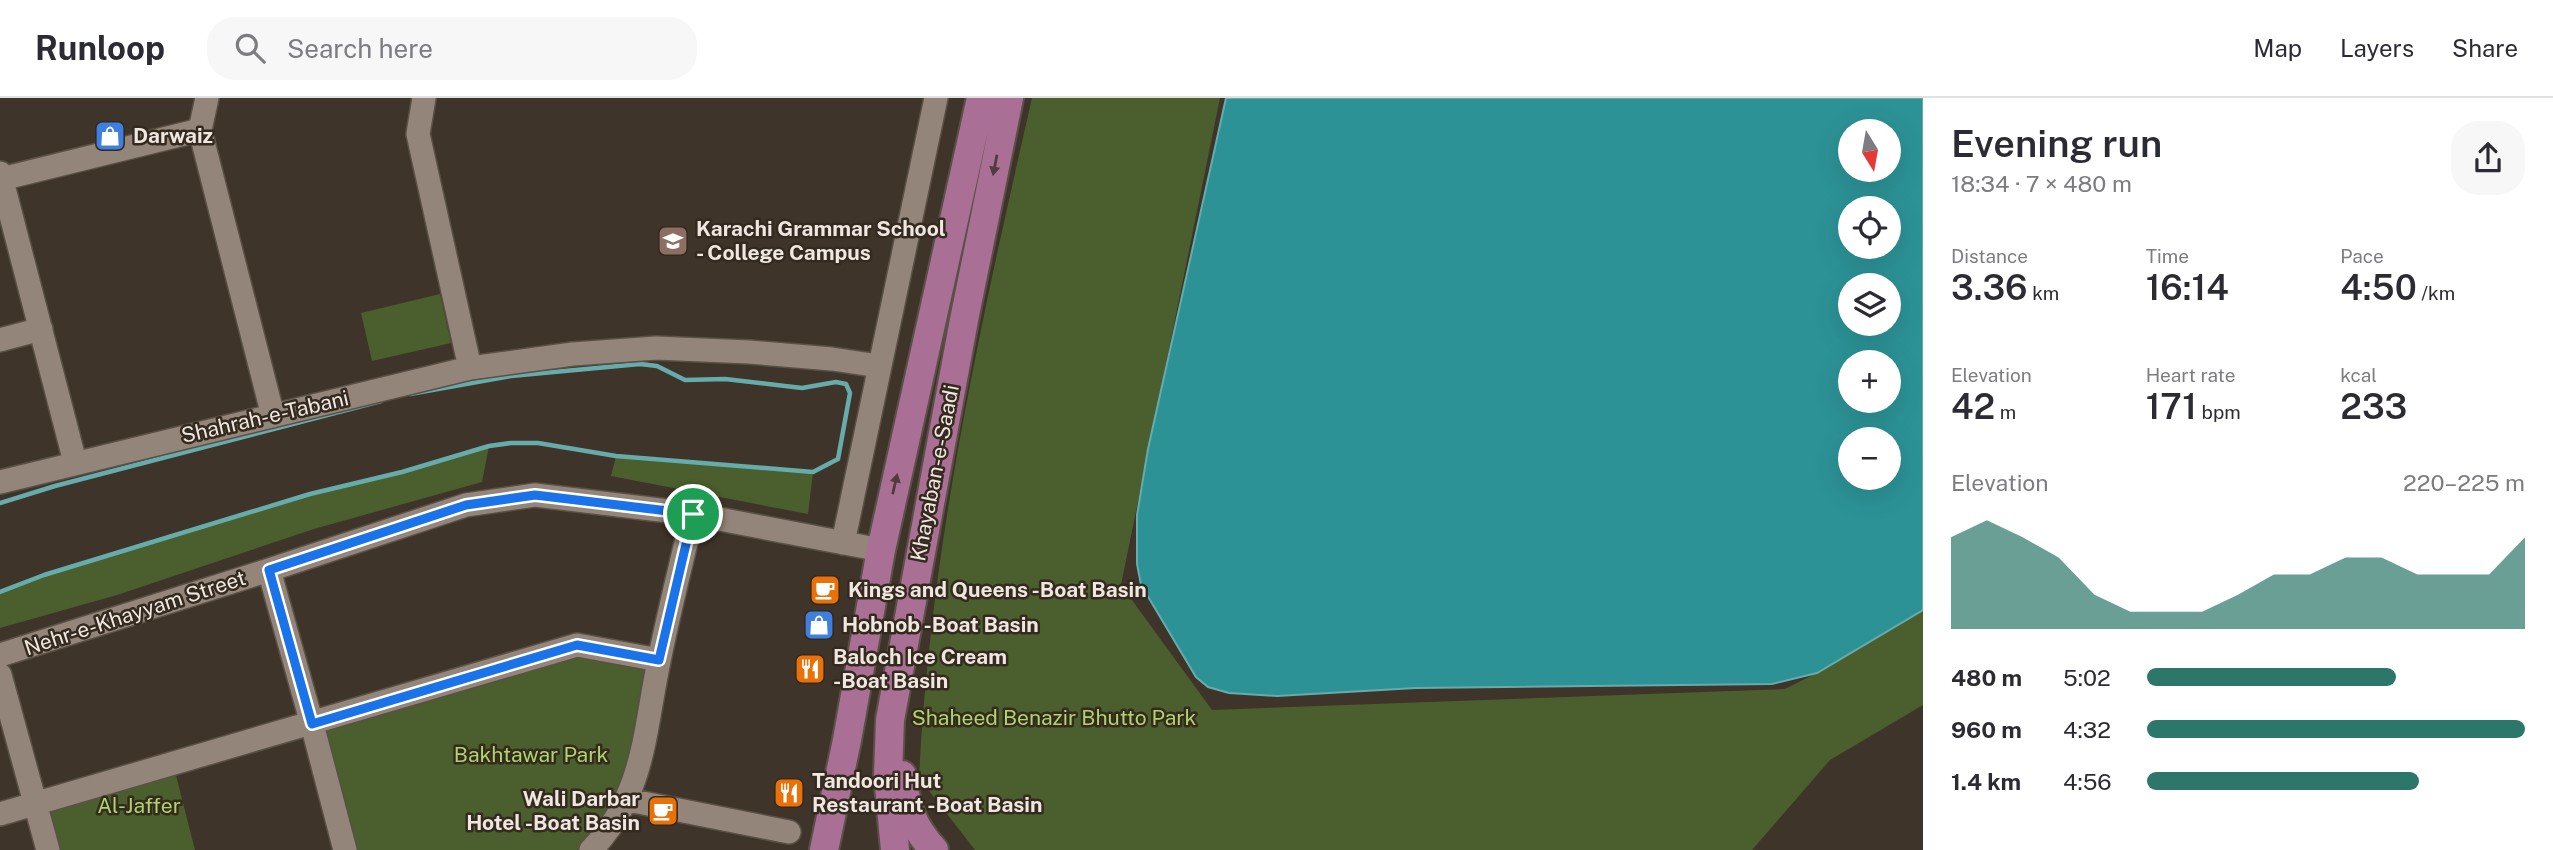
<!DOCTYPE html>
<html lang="en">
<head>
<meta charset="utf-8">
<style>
	:root { --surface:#fff; --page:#f7f7f7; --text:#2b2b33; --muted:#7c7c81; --line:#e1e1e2; --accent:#2c7769 }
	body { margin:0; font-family:"Public Sans",sans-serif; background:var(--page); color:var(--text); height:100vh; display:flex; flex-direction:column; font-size:26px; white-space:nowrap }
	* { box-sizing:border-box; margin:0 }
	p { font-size:23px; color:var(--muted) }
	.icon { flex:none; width:38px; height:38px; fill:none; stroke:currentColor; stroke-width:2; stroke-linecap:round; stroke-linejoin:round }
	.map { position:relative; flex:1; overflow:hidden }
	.side { display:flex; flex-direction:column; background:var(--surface); width:630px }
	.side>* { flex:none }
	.needle { width:46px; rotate:169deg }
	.fabs { position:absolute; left:1838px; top:21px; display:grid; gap:14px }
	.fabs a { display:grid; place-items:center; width:63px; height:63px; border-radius:50%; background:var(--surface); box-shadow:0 7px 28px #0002; font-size:35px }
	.pin { position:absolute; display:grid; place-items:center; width:60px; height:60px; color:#fff; margin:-30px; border:4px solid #fff; border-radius:50%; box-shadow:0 2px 7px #0007 }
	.round { display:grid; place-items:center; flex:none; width:74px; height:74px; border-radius:28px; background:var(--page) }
	.summary { display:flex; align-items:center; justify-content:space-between; height:119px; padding:0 28px }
	h1 { font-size:38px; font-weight:600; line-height:52px }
	.metrics { display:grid; grid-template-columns:repeat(3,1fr); gap:10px; height:119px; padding:7px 28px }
	.metrics div { display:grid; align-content:center }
	.metrics b { font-size:35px; font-weight:600 }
	.metrics small { font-size:19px; font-weight:400 }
	.metrics p { font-size:19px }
	.chart { height:196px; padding:14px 28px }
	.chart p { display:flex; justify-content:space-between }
	.chart svg { width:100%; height:126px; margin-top:7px; fill:var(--accent); opacity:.7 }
	ul { padding:0 28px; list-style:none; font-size:23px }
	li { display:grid; grid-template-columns:112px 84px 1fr; align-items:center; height:52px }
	li i { height:18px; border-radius:9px; background:var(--accent) }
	header { display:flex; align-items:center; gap:42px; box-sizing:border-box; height:98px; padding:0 35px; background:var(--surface); border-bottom:2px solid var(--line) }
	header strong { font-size:33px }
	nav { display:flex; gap:38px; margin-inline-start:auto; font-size:24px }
	.search { width:490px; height:63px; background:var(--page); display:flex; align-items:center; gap:18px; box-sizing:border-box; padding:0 24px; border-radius:28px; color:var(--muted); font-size:26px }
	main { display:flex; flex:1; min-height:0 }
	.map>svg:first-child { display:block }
	.green { fill:#4b5e2d }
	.water { fill:#2c9296; stroke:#66acac; stroke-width:2; fill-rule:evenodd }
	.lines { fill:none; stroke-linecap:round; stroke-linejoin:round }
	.stream { stroke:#66acac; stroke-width:4.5 }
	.minor-casing { stroke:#5a5047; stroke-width:26 }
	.major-casing { stroke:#5a5047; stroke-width:32 }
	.minor { stroke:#938579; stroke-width:23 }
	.major { stroke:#aa6f95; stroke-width:28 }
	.oneway { fill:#523b3c }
	.route-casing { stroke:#fff; stroke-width:14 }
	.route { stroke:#1a73e8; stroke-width:9 }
	.labels { text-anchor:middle; stroke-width:5; stroke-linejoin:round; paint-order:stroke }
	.poi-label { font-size:21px; font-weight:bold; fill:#efe7e0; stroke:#352a1f; text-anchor:start }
	.street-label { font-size:21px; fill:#efe7e0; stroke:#352a1f }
	.park-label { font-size:21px; fill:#add569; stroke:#352a1f }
</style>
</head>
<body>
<header>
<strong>Runloop</strong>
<div class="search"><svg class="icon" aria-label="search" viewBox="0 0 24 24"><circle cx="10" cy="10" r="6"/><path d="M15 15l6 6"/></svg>Search here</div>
<nav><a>Map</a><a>Layers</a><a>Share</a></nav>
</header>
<main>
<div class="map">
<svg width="1923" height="752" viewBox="0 0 1923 752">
	<rect width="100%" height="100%" fill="#3f3429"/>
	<path class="green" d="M1032,0H1220L1121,487L1212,612L1785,591L1817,575L1923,512V607L1830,662L1752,752H975L919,680C930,450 981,224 1032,0Z
		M440,196L451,245L372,263L361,215Z
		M489,348L482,384L314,431L117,497L0,530V494L44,477L310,396L402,375Z
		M616,358L813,374L808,416L611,378Z
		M577,547L652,555L633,665L598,733L577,752H350L312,613Z
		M170,654L195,752H46L30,695Z"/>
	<path class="water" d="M1226,0H1923V512L1817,575L1772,586L1416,590L1277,598L1229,595L1208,589L1196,579L1141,487L1137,466V417L1148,351ZM1850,33H1888V72H1850ZM1850,110H1888V149H1850ZM1850,187H1888V226H1850ZM1850,264H1888V303H1850ZM1850,341H1888V380H1850Z"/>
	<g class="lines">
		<path class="stream" d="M0,405L55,388L381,303
			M0,494L44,477L310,396L402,374L489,348L511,345H538L616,358L813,374L838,361L850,295L846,286L836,284L802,290L725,281L685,282L657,268L640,266L511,278L410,296"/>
		<g class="minor-casing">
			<path id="minor" d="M207,0L200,32L273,318
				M0,75L75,364
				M1,81L200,32
				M0,242L41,231
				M470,270L573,256L656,250L749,254L832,261L879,268
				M0,384L470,270L418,36L424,0
				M843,445L936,0
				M269,472L312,626L345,752
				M0,557L269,472L466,407L535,397L693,416L881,452
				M0,577L48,752
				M628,702L789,734
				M0,716L577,547L659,562
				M591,752C645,696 644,634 659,563C669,514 681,465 693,416"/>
		</g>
		<g class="major-casing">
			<path id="major" d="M902,677C906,709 912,728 934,752
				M824,752L847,642L881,452L981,0
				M895,752L888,677L890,622L964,222L1009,0"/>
		</g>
		<use href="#minor" class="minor"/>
		<use href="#major" class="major"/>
	</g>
	<defs><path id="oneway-solid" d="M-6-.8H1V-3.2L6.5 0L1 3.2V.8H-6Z" transform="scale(1.75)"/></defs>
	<g class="oneway">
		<use href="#oneway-solid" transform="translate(995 67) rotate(101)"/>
		<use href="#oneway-solid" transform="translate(895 386) rotate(-77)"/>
	</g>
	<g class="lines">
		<g class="route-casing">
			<path id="route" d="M535,397L693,416L659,562L577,547L312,626L269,472L466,407Z"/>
		</g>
		<use href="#route" class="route"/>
	</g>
	<defs>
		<g id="shop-square" transform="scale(1.575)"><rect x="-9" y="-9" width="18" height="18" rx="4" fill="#3f7fe0" stroke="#352a1f"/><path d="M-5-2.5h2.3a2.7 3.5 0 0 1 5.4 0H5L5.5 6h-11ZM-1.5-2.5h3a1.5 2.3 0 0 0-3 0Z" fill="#fff"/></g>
		<g id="university-square" transform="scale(1.575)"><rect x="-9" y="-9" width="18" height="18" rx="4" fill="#8d6e63" stroke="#352a1f"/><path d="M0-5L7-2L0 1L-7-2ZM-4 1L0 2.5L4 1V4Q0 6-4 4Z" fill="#fff"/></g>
		<g id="cafe-square" transform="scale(1.575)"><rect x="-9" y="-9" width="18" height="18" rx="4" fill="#e8710a" stroke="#352a1f"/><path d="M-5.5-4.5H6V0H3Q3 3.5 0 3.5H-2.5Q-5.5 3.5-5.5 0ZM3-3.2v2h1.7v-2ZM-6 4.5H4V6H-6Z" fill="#fff"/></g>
		<g id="restaurant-square" transform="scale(1.575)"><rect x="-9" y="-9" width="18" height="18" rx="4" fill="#e8710a" stroke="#352a1f"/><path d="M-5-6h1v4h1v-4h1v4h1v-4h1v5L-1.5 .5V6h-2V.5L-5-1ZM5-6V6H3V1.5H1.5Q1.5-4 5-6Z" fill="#fff"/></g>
	</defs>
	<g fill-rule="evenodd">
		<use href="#shop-square" x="110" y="38"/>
		<use href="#university-square" x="673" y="143"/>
		<use href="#cafe-square" x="825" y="492"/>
		<use href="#shop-square" x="819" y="527"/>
		<use href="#restaurant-square" x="810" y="571"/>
		<use href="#restaurant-square" x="789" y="695"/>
		<use href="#cafe-square" x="663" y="713"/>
	</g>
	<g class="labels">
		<g class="poi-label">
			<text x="133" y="45">Darwaiz</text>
			<text x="696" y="138">Karachi Grammar School<tspan x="696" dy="24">- College Campus</tspan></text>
			<text x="848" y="499">Kings and Queens -Boat Basin</text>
			<text x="842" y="534">Hobnob -Boat Basin</text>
			<text x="833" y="566">Baloch Ice Cream<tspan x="833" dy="24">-Boat Basin</tspan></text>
			<text x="812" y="690">Tandoori Hut<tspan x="812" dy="24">Restaurant -Boat Basin</tspan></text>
			<text x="640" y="708" text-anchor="end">Wali Darbar<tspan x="640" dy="24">Hotel -Boat Basin</tspan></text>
		</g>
		<g class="street-label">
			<text transform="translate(265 319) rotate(-13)" y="7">Shahrah-e-Tabani</text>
			<text transform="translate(935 375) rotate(-79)" y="7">Khayaban-e-Saadi</text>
			<text transform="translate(135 515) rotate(-18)" y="7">Nehr-e-Khayyam Street</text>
		</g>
		<g class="park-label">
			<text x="1054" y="627">Shaheed Benazir Bhutto Park</text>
			<text x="531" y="664">Bakhtawar Park</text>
			<text x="139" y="715">Al-Jaffer</text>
		</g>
	</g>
</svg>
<div class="fabs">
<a><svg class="needle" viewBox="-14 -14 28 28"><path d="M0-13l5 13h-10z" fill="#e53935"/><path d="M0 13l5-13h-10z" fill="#7c7c81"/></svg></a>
<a><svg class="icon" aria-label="locate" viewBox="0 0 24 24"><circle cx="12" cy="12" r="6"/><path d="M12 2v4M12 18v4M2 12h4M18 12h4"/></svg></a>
<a><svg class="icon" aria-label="layers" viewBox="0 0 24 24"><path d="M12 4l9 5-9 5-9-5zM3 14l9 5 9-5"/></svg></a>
<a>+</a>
<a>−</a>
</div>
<div class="pin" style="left:693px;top:416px;background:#1e9e55"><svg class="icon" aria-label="arrive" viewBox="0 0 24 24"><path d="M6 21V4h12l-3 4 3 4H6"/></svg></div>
</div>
<section class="side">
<div class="summary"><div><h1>Evening run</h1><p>18:34 · 7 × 480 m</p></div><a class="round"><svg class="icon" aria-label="share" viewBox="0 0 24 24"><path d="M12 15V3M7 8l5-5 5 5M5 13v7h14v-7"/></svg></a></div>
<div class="metrics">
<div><p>Distance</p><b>3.36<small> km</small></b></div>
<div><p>Time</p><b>16:14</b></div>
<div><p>Pace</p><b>4:50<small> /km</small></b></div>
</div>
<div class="metrics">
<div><p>Elevation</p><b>42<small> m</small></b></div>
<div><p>Heart rate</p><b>171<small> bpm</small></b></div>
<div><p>kcal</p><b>233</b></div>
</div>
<div class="chart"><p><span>Elevation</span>220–225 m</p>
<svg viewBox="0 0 160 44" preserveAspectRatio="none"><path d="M0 44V12L10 6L20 12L30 19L40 32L50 38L60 38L70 38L80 32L90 25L100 25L110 19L120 19L130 25L140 25L150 25L160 12V44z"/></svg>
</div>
<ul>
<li><b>480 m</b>5:02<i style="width:66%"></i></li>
<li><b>960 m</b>4:32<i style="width:100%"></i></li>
<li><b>1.4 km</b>4:56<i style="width:72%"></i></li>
</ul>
</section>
</main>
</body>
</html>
